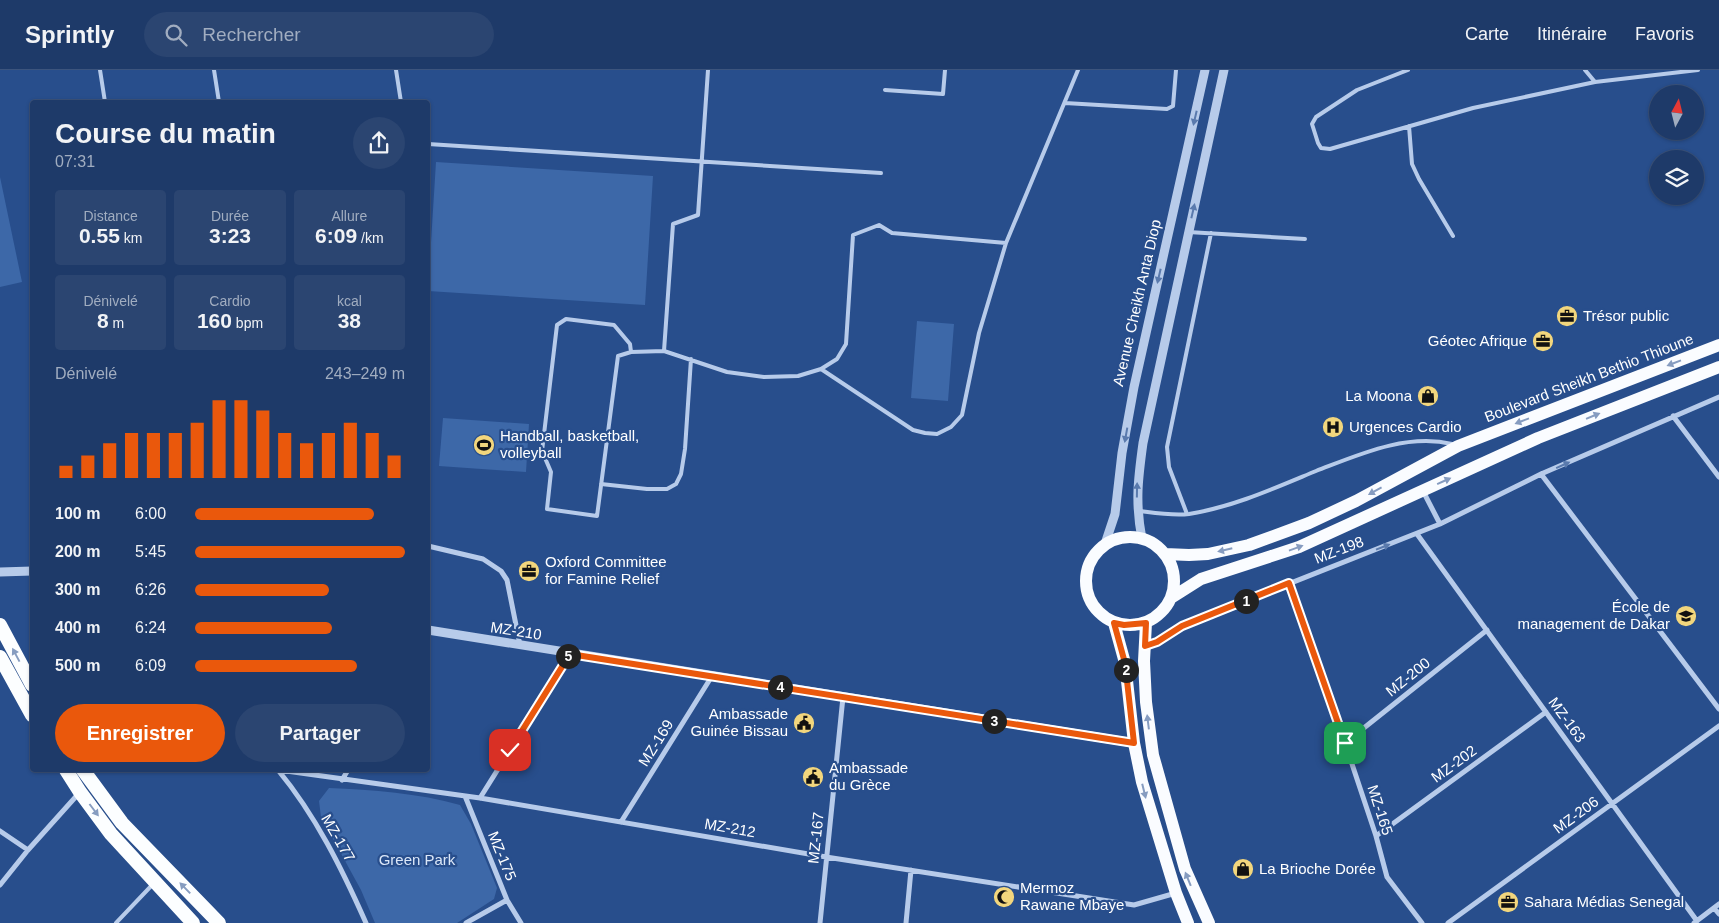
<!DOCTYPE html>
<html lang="fr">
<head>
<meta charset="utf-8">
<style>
	:root { --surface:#1e3a69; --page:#2b4571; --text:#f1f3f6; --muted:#a1adc0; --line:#3c547d; --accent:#ea580c }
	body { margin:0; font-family:Helvetica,sans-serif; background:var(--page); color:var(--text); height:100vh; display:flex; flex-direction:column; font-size:19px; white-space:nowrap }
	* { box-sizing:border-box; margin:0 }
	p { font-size:16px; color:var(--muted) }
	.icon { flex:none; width:28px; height:28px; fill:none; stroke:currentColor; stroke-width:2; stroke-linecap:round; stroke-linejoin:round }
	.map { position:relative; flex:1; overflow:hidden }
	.details { position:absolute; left:30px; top:30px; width:400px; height:672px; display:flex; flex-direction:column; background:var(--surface); border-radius:5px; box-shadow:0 1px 4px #0004,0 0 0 1px var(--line) }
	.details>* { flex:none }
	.needle { width:32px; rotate:7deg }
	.fabs { position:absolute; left:1649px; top:15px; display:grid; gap:10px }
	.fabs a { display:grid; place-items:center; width:55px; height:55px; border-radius:50%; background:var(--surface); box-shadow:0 1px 4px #0004,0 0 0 1px var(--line); font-size:25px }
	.pin { position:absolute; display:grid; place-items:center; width:42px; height:42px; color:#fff; margin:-21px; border-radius:10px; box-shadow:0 2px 8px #0006 }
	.km { position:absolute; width:25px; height:25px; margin:-12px; border-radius:50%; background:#222; color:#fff; font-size:14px; line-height:25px; text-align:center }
	.round { display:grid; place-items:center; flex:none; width:52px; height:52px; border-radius:26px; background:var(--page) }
	.overview { display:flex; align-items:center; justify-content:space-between; height:85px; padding:0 25px }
	h1 { font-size:28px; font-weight:800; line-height:38px }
	.figures { display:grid; grid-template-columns:repeat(3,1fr); gap:8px; height:85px; padding:5px 25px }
	.figures div { display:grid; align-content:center; border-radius:5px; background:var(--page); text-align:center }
	.figures b { font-size:21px; font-weight:800 }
	.figures small { font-size:14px; font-weight:400 }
	.figures p { font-size:14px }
	.chart { height:140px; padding:10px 25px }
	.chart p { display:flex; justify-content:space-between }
	.chart svg { width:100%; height:90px; margin-top:5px; stroke:var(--accent); stroke-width:6 }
	.cta { display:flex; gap:10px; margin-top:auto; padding:10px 25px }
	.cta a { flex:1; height:58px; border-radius:30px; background:var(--accent); color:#fff; font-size:20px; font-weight:800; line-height:58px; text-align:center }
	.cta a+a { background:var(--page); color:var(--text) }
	ul { padding:0 25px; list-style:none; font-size:16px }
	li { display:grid; grid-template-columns:80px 60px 1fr; align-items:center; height:38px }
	li i { height:12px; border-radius:6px; background:var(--accent) }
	header { display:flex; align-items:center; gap:30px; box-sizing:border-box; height:70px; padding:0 25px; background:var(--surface); border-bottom:1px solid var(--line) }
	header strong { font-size:24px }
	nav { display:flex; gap:28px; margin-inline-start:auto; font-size:18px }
	.search { width:350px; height:45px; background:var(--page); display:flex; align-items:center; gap:12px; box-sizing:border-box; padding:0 18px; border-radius:28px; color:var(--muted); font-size:19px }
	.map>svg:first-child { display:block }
	.green { fill:#3d68a8 }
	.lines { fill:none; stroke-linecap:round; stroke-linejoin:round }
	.service { stroke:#b7cbea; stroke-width:4 }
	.minor { stroke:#b7cbea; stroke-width:5 }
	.tertiary { stroke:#b7cbea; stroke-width:9 }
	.primary { stroke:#fafcff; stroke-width:12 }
	.trunk { stroke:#fcfeff; stroke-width:14 }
	.oneway { fill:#5a7aad }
	.oneway2 { fill:#869cc0 }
	.oneway3 { fill:#879dc0 }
	.route-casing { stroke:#fff; stroke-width:10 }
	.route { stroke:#ea580c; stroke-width:6 }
	.labels { text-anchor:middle; stroke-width:4.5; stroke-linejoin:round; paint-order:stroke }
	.street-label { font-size:15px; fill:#fff; stroke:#284e8c }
	.poi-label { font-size:15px; fill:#fff; stroke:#284e8c; text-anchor:start }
	.park-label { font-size:15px; fill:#dbe7f8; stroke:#284e8c }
</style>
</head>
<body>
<header>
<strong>Sprintly</strong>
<div class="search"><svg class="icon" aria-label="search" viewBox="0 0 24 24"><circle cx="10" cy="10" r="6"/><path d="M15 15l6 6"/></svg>Rechercher</div>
<nav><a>Carte</a><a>Itinéraire</a><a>Favoris</a></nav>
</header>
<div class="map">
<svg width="1719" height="853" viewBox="0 0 1719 853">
	<rect width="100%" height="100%" fill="#284e8c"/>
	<path class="green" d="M436,92L653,106L645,235L428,221Z
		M0,107L22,212L0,217Z
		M917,251L954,254L948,331L911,328Z
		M443,348L529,354L526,402L439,396Z
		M329,718C372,720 419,723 460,735L471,754L497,818L494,829L457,853H375L361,820L321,747L319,731Z"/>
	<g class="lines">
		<path class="service" d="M100,0L105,32
			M214,0L219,32
			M396,0L401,32
			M1408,0L1357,20L1316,47L1312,54L1318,73L1321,78L1330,79L1473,38L1595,12L1698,0
			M1585,0L1595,12
			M885,20L943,24L945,0
			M1065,33L1167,39L1173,36L1176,0
			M1409,56L1412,94L1419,109L1453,166
			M428,74L881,103
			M1188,162L1305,169
			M664,281L673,154L698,145L708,0
			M631,282L618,286L597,446L547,439L551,402L542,381L557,255L566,249L614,255L630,274L631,282L664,281L727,302L764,307L798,306L821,299L837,289L846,274L853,165L879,155L892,163L1006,173
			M821,299L913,360L925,363L937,364L951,357L962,345L979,263L1006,173L1078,0
			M601,414L647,419H667L676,414L681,404L685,379L691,289
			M1139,441C1155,443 1173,446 1189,444C1233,437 1275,418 1316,401C1358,385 1406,363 1452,374
			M1187,444L1169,397L1167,377L1211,163
			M116,853L154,813"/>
		<path class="minor" d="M1673,346L1719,407
			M1541,404L1719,639
			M1423,421L1440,454
			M1417,464L1697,851
			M428,476L483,489L501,501L507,510L520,575
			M1289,513L1345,673L1376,766L1387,807L1422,853
			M1145,576L1157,572L1182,556L1440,454L1541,404L1719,327
			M1345,673L1487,560
			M278,700C316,746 342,799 366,853
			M279,700L480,728L826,787L1134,835L1176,823
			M342,710L348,700
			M465,726L507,830L521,853
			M480,728L570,584
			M621,752L712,606
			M0,761L28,780
			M1376,766L1546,642
			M0,815L28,780L80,722
			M1714,838L1719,844
			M466,853L507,830
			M820,853L843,627
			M906,853L911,800
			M1448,853L1719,656
			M1694,853L1719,834"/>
		<path class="tertiary" d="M1142,469C1135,433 1138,409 1143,373L1224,0
			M1105,474L1115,444L1122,383L1134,317L1205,0
			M0,502L32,501
			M428,560L1134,673"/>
		<path class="primary" d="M1086 511a44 44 0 1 1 88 0a44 44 0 1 1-88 0Z
			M1165,484L1189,485L1208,484L1249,475L1309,453L1356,431L1458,376L1719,275
			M1171,528L1201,509L1299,477L1538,368L1719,297
			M1114,553L1125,593L1134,673L1142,712L1176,823L1188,853
			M1146,553L1144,591L1146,632L1153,685L1185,799L1209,853"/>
		<path class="trunk" d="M0,555L32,615
			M0,587L32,645
			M66,700L80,722L111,764L193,853
			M83,700L122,753L219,853"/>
	</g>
	<defs><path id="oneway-solid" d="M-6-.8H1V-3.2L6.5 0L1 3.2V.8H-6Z" transform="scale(1.25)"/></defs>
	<g class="oneway">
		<use href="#oneway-solid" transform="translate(1195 48) rotate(103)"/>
		<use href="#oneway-solid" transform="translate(1193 141) rotate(-77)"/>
		<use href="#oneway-solid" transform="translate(1159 206) rotate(103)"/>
		<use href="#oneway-solid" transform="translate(1126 365) rotate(100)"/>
		<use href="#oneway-solid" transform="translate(1563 395) rotate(-24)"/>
		<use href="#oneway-solid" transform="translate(1137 420) rotate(-89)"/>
		<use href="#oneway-solid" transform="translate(1383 477) rotate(-21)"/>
	</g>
	<g class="oneway2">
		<use href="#oneway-solid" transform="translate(1674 293) rotate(159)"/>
		<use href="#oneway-solid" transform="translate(1593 346) rotate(-22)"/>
		<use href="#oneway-solid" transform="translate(1522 351) rotate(159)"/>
		<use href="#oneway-solid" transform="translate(1444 411) rotate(-24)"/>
		<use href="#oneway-solid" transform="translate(1375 421) rotate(151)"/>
		<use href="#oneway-solid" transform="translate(1296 478) rotate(-20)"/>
		<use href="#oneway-solid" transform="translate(1225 480) rotate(167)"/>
		<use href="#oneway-solid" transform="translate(1148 652) rotate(-97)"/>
		<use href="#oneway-solid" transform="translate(1144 721) rotate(76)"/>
		<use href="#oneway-solid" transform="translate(1188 809) rotate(-112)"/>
	</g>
	<g class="oneway3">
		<use href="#oneway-solid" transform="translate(16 585) rotate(-118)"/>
		<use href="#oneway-solid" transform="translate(94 740) rotate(53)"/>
		<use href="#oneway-solid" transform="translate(185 818) rotate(-134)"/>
	</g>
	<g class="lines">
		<g class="route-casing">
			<path id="route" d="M510,680L570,584L1134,673L1125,593L1114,553L1124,555L1146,553L1145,576L1157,572L1182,556L1289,513L1345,673"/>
		</g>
		<use href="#route" class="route"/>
	</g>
	<defs>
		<g id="office-disc" transform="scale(1.125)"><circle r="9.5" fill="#f2d67d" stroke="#284e8c"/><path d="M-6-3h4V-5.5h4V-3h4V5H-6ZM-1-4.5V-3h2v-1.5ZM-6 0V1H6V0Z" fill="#111"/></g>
		<g id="shop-disc" transform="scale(1.125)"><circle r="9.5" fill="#f2d67d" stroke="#284e8c"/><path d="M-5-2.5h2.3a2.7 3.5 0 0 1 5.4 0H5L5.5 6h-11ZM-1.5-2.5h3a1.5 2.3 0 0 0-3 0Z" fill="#111"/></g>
		<g id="hospital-disc" transform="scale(1.125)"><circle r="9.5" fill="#f2d67d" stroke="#284e8c"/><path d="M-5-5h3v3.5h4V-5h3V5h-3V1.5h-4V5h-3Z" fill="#111"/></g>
		<g id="stadium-disc" transform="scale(1.125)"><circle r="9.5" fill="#f2d67d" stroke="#284e8c"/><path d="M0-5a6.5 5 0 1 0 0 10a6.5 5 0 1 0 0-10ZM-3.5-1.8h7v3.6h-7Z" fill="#111"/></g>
		<g id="university-disc" transform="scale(1.125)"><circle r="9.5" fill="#f2d67d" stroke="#284e8c"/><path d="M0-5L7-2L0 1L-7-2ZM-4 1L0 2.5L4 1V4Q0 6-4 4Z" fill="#111"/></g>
		<g id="civic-disc" transform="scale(1.125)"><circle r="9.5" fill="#f2d67d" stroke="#284e8c"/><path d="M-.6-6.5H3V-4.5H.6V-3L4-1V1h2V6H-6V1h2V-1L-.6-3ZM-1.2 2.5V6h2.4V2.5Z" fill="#111"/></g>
		<g id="mosque-disc" transform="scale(1.125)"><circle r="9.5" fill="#f2d67d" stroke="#284e8c"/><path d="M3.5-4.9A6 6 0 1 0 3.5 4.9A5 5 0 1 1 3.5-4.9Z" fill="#111"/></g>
	</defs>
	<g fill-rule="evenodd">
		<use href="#office-disc" x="1567" y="246"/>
		<use href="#office-disc" x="1543" y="271"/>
		<use href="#shop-disc" x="1428" y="326"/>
		<use href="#hospital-disc" x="1333" y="357"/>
		<use href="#stadium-disc" x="484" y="375"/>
		<use href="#office-disc" x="529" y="501"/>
		<use href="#university-disc" x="1686" y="546"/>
		<use href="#civic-disc" x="804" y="653"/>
		<use href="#civic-disc" x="813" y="707"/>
		<use href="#shop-disc" x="1243" y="799"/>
		<use href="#mosque-disc" x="1004" y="827"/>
		<use href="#office-disc" x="1508" y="832"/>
	</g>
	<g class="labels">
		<g class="street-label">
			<text transform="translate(1137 233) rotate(-77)" y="5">Avenue Cheikh Anta Diop</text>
			<text transform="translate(1589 308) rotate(-21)" y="5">Boulevard Sheikh Bethio Thioune</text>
			<text transform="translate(1339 480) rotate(-21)" y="5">MZ-198</text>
			<text transform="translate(516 561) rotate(9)" y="5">MZ-210</text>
			<text transform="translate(1408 607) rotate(-39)" y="5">MZ-200</text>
			<text transform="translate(1567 650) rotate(54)" y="5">MZ-163</text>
			<text transform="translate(656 673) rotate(-58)" y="5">MZ-169</text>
			<text transform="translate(1454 694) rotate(-36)" y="5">MZ-202</text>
			<text transform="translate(1380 740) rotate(72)" y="5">MZ-165</text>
			<text transform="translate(1576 745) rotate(-36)" y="5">MZ-206</text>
			<text transform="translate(730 758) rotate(10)" y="5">MZ-212</text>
			<text transform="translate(338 768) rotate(60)" y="5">MZ-177</text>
			<text transform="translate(816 768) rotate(-84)" y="5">MZ-167</text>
			<text transform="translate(502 786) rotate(68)" y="5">MZ-175</text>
		</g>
		<g class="poi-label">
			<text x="1583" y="251">Trésor public</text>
			<text x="1527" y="276" text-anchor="end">Géotec Afrique</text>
			<text x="1412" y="331" text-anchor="end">La Moona</text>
			<text x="1349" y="362">Urgences Cardio</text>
			<text x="500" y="371">Handball, basketball,<tspan x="500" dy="17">volleyball</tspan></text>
			<text x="545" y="497">Oxford Committee<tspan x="545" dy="17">for Famine Relief</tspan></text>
			<text x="1670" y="542" text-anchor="end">École de<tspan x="1670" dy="17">management de Dakar</tspan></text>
			<text x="788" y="649" text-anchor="end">Ambassade<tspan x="788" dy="17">Guinée Bissau</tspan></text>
			<text x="829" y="703">Ambassade<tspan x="829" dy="17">du Grèce</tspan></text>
			<text x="1259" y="804">La Brioche Dorée</text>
			<text x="1020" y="823">Mermoz<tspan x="1020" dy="17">Rawane Mbaye</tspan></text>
			<text x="1524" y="837">Sahara Médias Senegal</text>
		</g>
		<g class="park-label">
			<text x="417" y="795">Green Park</text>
		</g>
	</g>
</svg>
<div class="fabs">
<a><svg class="needle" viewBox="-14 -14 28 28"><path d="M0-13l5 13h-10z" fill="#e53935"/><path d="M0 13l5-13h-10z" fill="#a1adc0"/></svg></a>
<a><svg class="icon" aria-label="layers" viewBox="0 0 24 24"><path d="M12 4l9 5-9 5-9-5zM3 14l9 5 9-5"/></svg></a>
</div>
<div class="pin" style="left:1345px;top:673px;background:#1e9e55"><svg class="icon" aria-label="arrive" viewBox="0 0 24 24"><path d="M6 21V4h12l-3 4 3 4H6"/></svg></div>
<div class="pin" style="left:510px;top:680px;background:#d93025"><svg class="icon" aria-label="check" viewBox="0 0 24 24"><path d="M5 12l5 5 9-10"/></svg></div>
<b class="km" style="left:1246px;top:531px">1</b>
<b class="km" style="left:1126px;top:600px">2</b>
<b class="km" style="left:994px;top:651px">3</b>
<b class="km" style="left:780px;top:617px">4</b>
<b class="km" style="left:568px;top:586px">5</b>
<section class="details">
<div class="overview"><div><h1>Course du matin</h1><p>07:31</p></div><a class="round"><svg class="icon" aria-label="share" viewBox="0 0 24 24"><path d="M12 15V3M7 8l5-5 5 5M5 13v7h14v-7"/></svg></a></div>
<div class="figures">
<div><p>Distance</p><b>0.55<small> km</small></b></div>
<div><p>Durée</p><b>3:23</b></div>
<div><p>Allure</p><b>6:09<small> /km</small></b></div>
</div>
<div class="figures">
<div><p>Dénivelé</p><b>8<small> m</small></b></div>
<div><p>Cardio</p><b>160<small> bpm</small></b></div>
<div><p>kcal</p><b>38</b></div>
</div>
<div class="chart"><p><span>Dénivelé</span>243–249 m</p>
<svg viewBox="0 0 160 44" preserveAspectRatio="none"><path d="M5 44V38M15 44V33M25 44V27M35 44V22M45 44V22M55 44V22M65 44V17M75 44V6M85 44V6M95 44V11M105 44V22M115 44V27M125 44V22M135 44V17M145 44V22M155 44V33"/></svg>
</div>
<ul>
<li><b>100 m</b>6:00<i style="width:85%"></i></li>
<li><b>200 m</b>5:45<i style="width:100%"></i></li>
<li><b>300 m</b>6:26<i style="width:64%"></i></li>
<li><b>400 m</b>6:24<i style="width:65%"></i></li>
<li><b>500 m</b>6:09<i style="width:77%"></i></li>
</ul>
<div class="cta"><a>Enregistrer</a><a>Partager</a></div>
</section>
</div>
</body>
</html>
